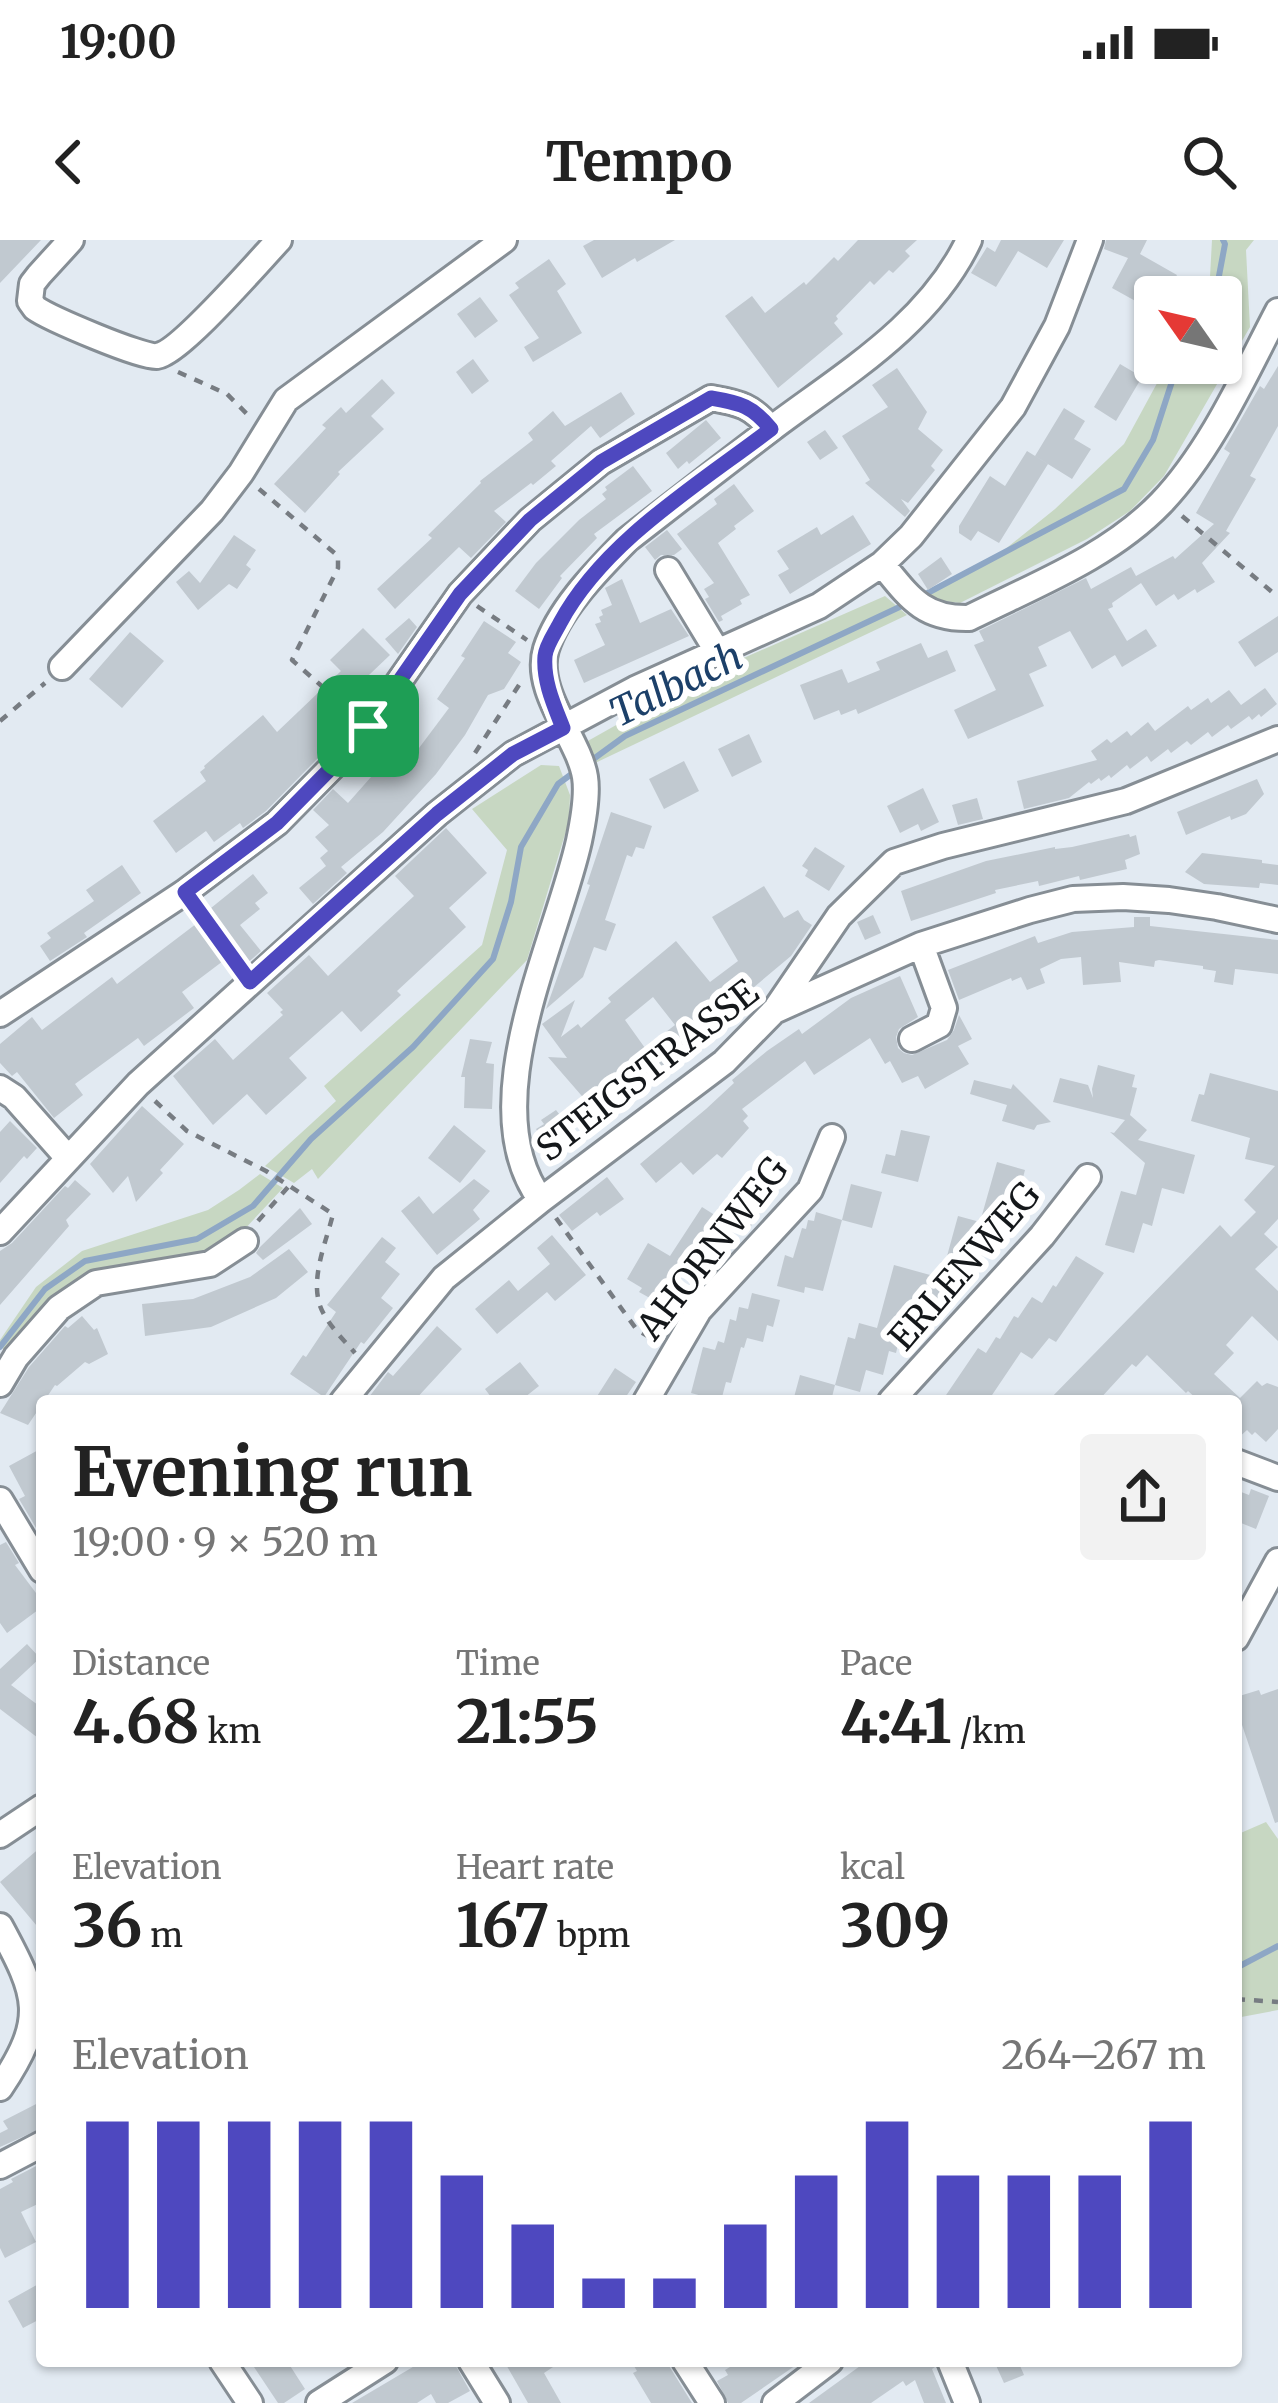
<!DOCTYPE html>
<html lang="en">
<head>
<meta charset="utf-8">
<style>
	:root { --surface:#fff; --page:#f2f2f2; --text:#222; --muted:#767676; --accent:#4e48bf }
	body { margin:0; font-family:Merriweather,serif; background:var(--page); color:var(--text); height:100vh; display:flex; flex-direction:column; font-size:45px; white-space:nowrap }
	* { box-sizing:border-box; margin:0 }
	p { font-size:39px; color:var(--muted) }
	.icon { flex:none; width:66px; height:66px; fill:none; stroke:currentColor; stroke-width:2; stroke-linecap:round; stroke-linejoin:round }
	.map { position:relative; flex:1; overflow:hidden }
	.sheet { position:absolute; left:36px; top:1155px; width:1206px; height:972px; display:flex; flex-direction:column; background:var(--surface); border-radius:12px; box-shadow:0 3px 9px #0004 }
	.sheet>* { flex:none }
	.needle { width:78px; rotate:304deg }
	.buttons { position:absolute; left:1134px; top:36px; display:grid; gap:24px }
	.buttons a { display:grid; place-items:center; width:108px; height:108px; border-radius:12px; background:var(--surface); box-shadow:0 3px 9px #0004; font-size:60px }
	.pin { position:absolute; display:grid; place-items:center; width:102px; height:102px; color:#fff; margin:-51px; border-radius:24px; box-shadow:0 6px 18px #0006 }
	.round { display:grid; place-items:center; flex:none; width:126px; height:126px; border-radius:12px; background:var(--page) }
	.summary { display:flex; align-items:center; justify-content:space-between; height:204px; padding:0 36px }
	h1 { font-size:66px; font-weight:700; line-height:90px }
	.figures { display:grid; grid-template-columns:repeat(3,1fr); gap:18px; height:204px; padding:12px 36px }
	.figures div { display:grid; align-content:center }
	.figures b { font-size:60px; font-weight:700 }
	.figures small { font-size:33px; font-weight:400 }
	.figures p { font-size:33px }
	.chart { height:336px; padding:24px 36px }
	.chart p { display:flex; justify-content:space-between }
	.chart svg { width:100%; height:216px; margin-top:12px; stroke:var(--accent); stroke-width:6 }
	.status { display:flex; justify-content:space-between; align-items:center; height:84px; padding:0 60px; background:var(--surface); direction:ltr }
	.status svg { height:33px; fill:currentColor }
	header { display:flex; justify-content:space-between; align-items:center; height:156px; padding:0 36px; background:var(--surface); font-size:54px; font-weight:700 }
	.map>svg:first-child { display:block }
	.green { fill:#c7d7c2 }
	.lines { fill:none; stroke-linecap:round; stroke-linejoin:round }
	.stream { stroke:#8ea7c5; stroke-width:6 }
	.building { fill:#c1c9d0; fill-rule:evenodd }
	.minor-casing { stroke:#868e95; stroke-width:30 }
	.path { stroke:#777c82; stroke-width:4.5; stroke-dasharray:9 9; stroke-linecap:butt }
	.minor { stroke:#fff; stroke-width:24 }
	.route-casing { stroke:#fff; stroke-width:24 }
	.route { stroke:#4e48bf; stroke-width:15 }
	.labels { text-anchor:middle; stroke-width:12; stroke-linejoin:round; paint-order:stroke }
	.street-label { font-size:36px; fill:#14171a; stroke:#fff }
	.water-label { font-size:39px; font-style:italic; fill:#1c4069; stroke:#fff }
</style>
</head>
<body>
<div class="status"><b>19:00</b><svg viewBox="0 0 49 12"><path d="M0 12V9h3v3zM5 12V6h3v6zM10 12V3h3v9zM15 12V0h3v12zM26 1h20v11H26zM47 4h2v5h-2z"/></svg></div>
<header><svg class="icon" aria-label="back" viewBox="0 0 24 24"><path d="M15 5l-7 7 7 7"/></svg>Tempo<svg class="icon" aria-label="search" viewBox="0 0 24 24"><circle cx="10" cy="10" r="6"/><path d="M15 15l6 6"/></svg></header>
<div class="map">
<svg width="1278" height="2163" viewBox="0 0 1278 2163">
	<rect width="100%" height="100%" fill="#e2eaf2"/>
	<path class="green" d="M1212,0H1254L1246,10L1250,87L1164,236L1130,271L1087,299L960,363L936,360L925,352L998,315L1055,269L1124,204L1168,123H1221V57H1204L1210,37Z
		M885,356L907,375L593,524L586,502L705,435Z
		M541,525L559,526L570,555L569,581L527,720L318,939L312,929L294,943L265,926L336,861L324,846L482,705L507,610L472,569Z
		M260,934L283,948L241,993L200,1014L94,1038L9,1114L0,1106V1100L36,1047L82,1011L208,970L239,950Z
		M1266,1582L1278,1599V1770L1236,1778V1595Z"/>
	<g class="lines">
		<path class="stream" d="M1215,57L1225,4L1223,0
			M920,357L1124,249L1153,200L1178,123
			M588,523L625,496L908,363
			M0,1107L45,1049L85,1021L197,999L253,966L311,899L413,807L493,719L511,662L521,607L558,544L577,530
			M1236,1728L1278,1706"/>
	</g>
	<path class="building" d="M0,0H41L0,43Z
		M594,0H675L637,22L635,18L602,38L583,6Z
		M858,0H917L905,11L910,16L893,33L889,30L874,45L870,41L836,76L838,79L834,83L843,94L778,148L725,76L752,56L765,73L804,42L806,45L834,17L838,21Z
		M1001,0H1064L1047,28L1018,11L996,47L971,33L987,7L995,12Z
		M1106,0H1147L1140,14L1177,35L1169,50L1151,40L1139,63L1112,48L1128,18L1104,9Z
		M549,19L566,44L557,51L582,93L533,122L524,107L539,98L509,55L519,48L515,43Z
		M480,57L498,81L475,98L457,74Z
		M473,119L489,141L472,154L456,132Z
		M1120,124L1142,137L1116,181L1094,167Z
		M1278,126V186L1250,236L1256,239L1226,291L1230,293L1202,323L1215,342L1197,353L1195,349L1178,360L1174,354L1156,366L1141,343L1112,363L1113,367L1108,369L1127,401L1146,389L1157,406L1122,427L1115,415L1092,429L1070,391L1038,407L1047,426L1029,434L1044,466L968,499L954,470L996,450L974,405L984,401L979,391L1086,338L1091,349L1131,327L1136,336L1173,316L1175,319L1214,284L1196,273L1230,213L1224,209L1260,146L1264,149Z
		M897,128L927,172L918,189L943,210L931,226L935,230L908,263L901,259L910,271L905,277L865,243L870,240L842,196L888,167L872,145Z
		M382,139L395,153L371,176L384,189L338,232L340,234L305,273L274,244L326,188L322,185L341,167L346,173Z
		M621,152L635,174L600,198L591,186L551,221L556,226L533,245L531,243L494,271L506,282L471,318L459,307L395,369L377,349L432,298L428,295L481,243L480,241L533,200L528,193L553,171L565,186Z
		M1064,168L1085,181L1074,199L1091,209L1072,239L1035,216Z
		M706,180L721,198L689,224L687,221L678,229L666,213Z
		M825,190L838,208L820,220L807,202Z
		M1027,211L1048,224L999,303L978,291L971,301L959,293V286L990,236L1005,246Z
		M633,226L652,251L594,294L597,298L560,336L562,338L539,369L515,351L536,323L579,280L606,259L602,254L607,250L605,247Z
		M734,244L754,271L734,286L736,289L718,303L750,355L740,360L742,364L721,376L723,380L719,382L705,359L709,357L704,349L714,343L677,294L717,264L714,259Z
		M853,275L871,304L790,354L778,335L789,329L777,311L817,287L821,295Z
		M667,290L682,309L674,315H661L655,320L645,307Z
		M234,295L256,310L246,325L251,329L237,349L229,344L198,370L176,342L189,331L200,343Z
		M941,317L952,334L928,350L918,334Z
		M622,339L640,383L671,369L689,396L584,443L574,420L605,405L595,384L601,382L599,377L603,375L601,370L612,365L605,348Z
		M1278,376V412L1255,427L1238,402Z
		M409,378L417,387L398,414L385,399Z
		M484,381L516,402L508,413L521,422L504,449L488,455L465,495L436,534L383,592L341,627L347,633L313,664L299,648L326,626L320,618L328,611L315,597L329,585L313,570L333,549L348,563L387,519L401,532L449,468L437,459L465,418L461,416Z
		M363,388L390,415L349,454L362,466L360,469L317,510L321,515L266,571L243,588L240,583L214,602L206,591L176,613L153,581L206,541L200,532L205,528L204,526L263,475L277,492L341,431L330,420Z
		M130,392L164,421L122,468L89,439Z
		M921,403L928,418L947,410L956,431L858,474L856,469L841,475L839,470L814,480L800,445L842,429L848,443L880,430L876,422Z
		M1265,448L1277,464L1261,477L1259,474L1252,480L1249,476L1231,489L1228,485L1212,497L1208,492L1191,505L1187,501L1171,513L1168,509L1151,522L1147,516L1130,529L1127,525L1111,538L1109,535L1101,541L1099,538L1091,544L1089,542L1069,558L1024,569L1017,541L1097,520L1091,511L1107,499L1111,503L1127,491L1131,496L1148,482L1155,491L1188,466L1191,470L1208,458L1211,463L1229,450L1241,465Z
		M749,494L762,522L732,537L718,509Z
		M684,521L699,551L664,569L649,539Z
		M1257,539L1264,554L1246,574L1231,580L1230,576L1186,595L1177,572Z
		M923,548L939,582L921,591L918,584L900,593L887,566Z
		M977,558L983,579L958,585L952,565Z
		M611,572L652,586L644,609L636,607L632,617L627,615L605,680L616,684L606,711L594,707L583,737L546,769L590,645L587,644Z
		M446,588L487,633L449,668L466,687L397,751L401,755L361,792L342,771L289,818L307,838L266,875L247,854L213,885L173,836L215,799L233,820L283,775L280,772L283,770L267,753L309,715L328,736L414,656L395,636Z
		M1129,594L1130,597L1136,595L1140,614L1125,620L1127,629L1080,640L1079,636L1039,646L1038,641L995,650L996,653L911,681L901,651L986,621L1055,607V609L1072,607Z
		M815,607L845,626L829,651L805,636L808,630L802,626Z
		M1202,613L1262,620V623L1278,625V645L1260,643L1259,648L1204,644L1185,632Z
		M122,625L141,653L84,693L87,697L50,721L40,706L51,698L47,693L94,661L86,650Z
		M253,634L268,653L255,663L260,669L240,685L261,711L245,725L235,712L182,752L194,768L144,806L138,798L75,844L83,855L54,878L17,832L12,836L0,823V804L32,777L42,790L112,737L117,744L213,671L211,668Z
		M764,646L784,678L798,670L804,680L812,685L791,716L741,758L744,762L673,819L676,822L601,878L548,817L567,818L542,784L575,760L561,797L578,784L581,788L611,762L608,758L676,701L710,742L738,721L712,677ZM653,757L675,785L645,808L625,780Z
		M873,675L881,693L865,700L857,682Z
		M1134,677H1150V686L1278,700V734L1235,729L1233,745L1214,742L1216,731L1203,729V726L1159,720L1155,721L1154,727L1119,722L1121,742L1083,745L1081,717L1061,719L1040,729L1045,743L1027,750L1021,737L1012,741L1011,738L959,760L948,730L1035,696L1038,703L1072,692L1134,687Z
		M900,736L918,777L899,789L896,797L898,808L904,813L912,815L947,800L954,790L959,775L972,799L958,806L969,824L925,849L918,836L902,843L890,821L885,824L870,798L814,835L805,821L742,869L748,876L743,881L749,888L722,918L717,914L693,935L681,922L656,943L640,924L706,869L734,843L732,840L767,811L799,789L802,794L851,758Z
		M470,799L492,802L486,823L494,824L492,869L464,868L465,837H461Z
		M1098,825L1135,835L1132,847L1137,848L1130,875L1147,890L1138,900L1195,915L1184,954L1162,948L1152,986L1143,983L1134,1013L1105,1005L1121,951L1136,955L1145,923L1110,892L1114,893L1125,880L1053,862L1060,838L1088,845L1093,858L1092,849Z
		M1210,833L1278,851V979L1264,994L1278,1007L1255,1029L1278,1051V1101L1252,1076L1226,1105L1234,1113L1214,1134L1240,1158L1257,1141L1262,1146L1267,1143L1278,1147V1189L1266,1202L1255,1192L1252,1195L1247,1190L1236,1200V1161H1199L1188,1151L1186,1153L1147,1115L1136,1127L1132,1124L1098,1161H1048L1220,985L1231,997L1256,972L1244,960L1275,926L1245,919L1250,898L1191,881L1199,854L1204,855Z
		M974,840L1011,849L1013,844L1051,882L1037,885L1034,890L1002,881L1007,865L970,854Z
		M142,866L184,904L160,930L163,933L136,962L128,936L113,953L90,924Z
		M556,870L576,896L551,912L536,889L544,884L541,880Z
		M10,881L37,908L27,919L24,916L0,943V892Z
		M454,885L486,911L460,943L428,918Z
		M901,890L930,896L918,942L881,933L886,914L895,916Z
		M997,922L1025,930L1007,997L989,993L980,1027L963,1022L948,1068L940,1066L938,1072L922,1068L919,1079L905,1075L896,1113L889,1111L883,1135L866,1130L860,1152L835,1145L831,1161H793L800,1135L835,1145L848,1097L855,1099L859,1083L877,1088L894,1025L941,1038L958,976L980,982Z
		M769,929L784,942L768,959L746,994L718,977L736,947L746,954Z
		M607,937L624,959L600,976L597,972L572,991L559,975Z
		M474,939L490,951L473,970L480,979L437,1015L401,971L419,956L433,974Z
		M75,940L91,954L66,980L69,986L0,1065V1011L12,1003L65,946L68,948Z
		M851,944L882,952L872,988L842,980Z
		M702,967L729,984L711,1012L715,1014L697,1043L676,1029L657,1062L639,1052L642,1048L627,1039L648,1003L670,1016Z
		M300,968L312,984L263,1020L256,1013L260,1007Z
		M816,972L842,980L823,1051L805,1047L804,1053L777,1046L785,1015L793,1018L802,988L806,989L808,980L814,981Z
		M552,995L586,1035L555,1061L547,1052L497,1094L475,1069L509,1040L518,1051L550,1024L537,1008Z
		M382,997L396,1008L385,1022L400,1034L381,1058L393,1068L364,1104L361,1102L324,1157L290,1134L303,1115L306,1117L336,1072L327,1065Z
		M289,1009L308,1032L276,1058L211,1087L145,1096L142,1064L193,1059L250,1037Z
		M1076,1016L1104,1033L1056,1102L1049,1098L1032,1119L1021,1112L988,1161H942L978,1108L986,1113L996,1097L1000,1099L1014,1076L1018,1078L1032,1057L1042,1063L1053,1045L1056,1047Z
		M752,1053L780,1060L773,1087L767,1085L763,1102L747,1098L744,1108L741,1107L731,1143L726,1142L721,1161L691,1153L703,1107L715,1110L718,1101L724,1103L730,1079L736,1081L739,1067L748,1069Z
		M82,1076L94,1090L97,1088L108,1114L89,1124L85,1122L57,1146L55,1145L28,1185L0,1173L29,1127L65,1086L68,1088Z
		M437,1086L462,1109L414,1161H366L388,1132L393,1136Z
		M520,1122L539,1146L520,1161H494L485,1149Z
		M615,1128L636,1142L623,1161H594Z
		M42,1208V1298L19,1259L25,1256L9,1226Z
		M1251,1249L1269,1256L1256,1289L1236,1281V1250L1249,1255Z
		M6,1302L19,1323L15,1325L42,1361V1367L7,1393L0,1383V1305Z
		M27,1404L40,1418L11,1445L42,1468V1501L0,1469V1429Z
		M1278,1449V1582L1275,1583L1236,1467V1457L1259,1450L1261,1455Z
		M42,1606V1692L0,1642Z
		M42,1861V1888L0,1907V1893L8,1889L3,1881Z
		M42,1923V1962L21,1972L36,2002L5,2018L0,2008V1949L13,1942L11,1939Z
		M42,2042V2078L23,2088L8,2061Z
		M250,2121H287L305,2149L284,2163H278Z
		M423,2121H453L470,2151L448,2163H436L431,2154L417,2163H352Z
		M504,2121H562L544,2133L561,2163H528Z
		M631,2121H666L692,2163H651L633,2133L637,2131Z
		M740,2121H802L741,2163H728L717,2141L728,2135L725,2130Z
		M867,2121H934L935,2127L932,2129L946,2163H924L915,2140L906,2146L903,2141L871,2163H809Z
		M994,2121H1018L1024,2135L1004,2143Z"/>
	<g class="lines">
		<g class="minor-casing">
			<path id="minor" d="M71,0L39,35L32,44L30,61L35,68C49,78 142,118 157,116C180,113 259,21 279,0
				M882,324C909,357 923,379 969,378C1035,345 1109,317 1161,263C1211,211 1245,134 1278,71
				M668,330L717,411
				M62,427L212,271L241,233L286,160L504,0
				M777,767L839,676L894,622L943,606L1126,561L1278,499
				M0,774L185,652L277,583L340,519L368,486L460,354L530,280L601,222L711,158C740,163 752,166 771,189
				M912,799L939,785L944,768L921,705
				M0,848L14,857L68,918
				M541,960C471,866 557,701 579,601C583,582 588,556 585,537C579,499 533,451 546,409C559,368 598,330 627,300C676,262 726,223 775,186C846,133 930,83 969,0
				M0,992L138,844L437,574L513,514L635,449L819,366L882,324L911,296L1013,167L1057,86L1090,0
				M0,1144L16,1117L59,1068L96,1043L210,1024L245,1001
				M343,1161L444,1038L541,960L724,822L774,771L921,705L1030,670L1073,659L1123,657L1169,660L1217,667L1278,680
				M646,1161L699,1070L810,950L832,897
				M891,1161L1042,996L1088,937
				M1236,1222L1278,1238
				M0,1260L42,1330
				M1236,1398L1278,1321
				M0,1595L42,1567
				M0,1686C38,1756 47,1778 0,1848
				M0,1926L42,1904
				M222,2121L250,2163
				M471,2121L497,2163
				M685,2121L712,2163
				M950,2121L967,2163
				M319,2163L385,2121
				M775,2163L830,2121"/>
		</g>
		<path class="path" d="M178,132L227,154L249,176
			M259,249L338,316V328L292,420L349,470
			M1182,276L1278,357
			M477,366L527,400
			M0,481L45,443
			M475,513L521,442
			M199,671L238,725
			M155,861L187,891L266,931L333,974C327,999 313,1031 318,1058C321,1078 342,1098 355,1113
			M556,978L637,1090L653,1099
			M258,981L290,945
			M1236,1759L1278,1762"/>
		<use href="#minor" class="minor"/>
	</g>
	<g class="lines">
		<g class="route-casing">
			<path id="route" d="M711,158C741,163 752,166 771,189C699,244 604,301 560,383C555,393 546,405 545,416C543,441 554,465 563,488L513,514L437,574L250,742L185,652L277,583L340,519L368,486L460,354L530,280L601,222Z"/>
		</g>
		<use href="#route" class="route"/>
	</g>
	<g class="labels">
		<g class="street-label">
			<text transform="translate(647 830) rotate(-38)" y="13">STEIGSTRASSE</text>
			<text transform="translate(712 1008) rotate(-52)" y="13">AHORNWEG</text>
			<text transform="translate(964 1026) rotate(-49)" y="13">ERLENWEG</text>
		</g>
		<g class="water-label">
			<text transform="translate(676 444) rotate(-26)" y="14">Talbach</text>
		</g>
	</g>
</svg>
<div class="buttons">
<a><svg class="needle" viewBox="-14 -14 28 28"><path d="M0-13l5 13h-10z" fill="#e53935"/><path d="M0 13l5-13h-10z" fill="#767676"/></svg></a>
</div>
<div class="pin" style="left:368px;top:486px;background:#1e9e55"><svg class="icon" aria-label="arrive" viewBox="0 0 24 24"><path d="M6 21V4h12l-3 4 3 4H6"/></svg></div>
<section class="sheet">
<div class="summary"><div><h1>Evening run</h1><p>19:00 · 9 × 520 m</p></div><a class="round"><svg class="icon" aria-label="share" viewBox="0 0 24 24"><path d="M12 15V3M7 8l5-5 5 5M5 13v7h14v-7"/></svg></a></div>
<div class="figures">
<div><p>Distance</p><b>4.68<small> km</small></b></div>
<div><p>Time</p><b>21:55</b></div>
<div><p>Pace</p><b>4:41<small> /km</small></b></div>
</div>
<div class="figures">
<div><p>Elevation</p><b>36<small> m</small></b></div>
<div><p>Heart rate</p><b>167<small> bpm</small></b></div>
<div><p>kcal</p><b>309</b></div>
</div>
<div class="chart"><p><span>Elevation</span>264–267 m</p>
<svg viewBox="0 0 160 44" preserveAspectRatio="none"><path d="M5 44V6M15 44V6M25 44V6M35 44V6M45 44V6M55 44V17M65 44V27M75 44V38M85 44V38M95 44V27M105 44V17M115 44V6M125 44V17M135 44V17M145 44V17M155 44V6"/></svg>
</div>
</section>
</div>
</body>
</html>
